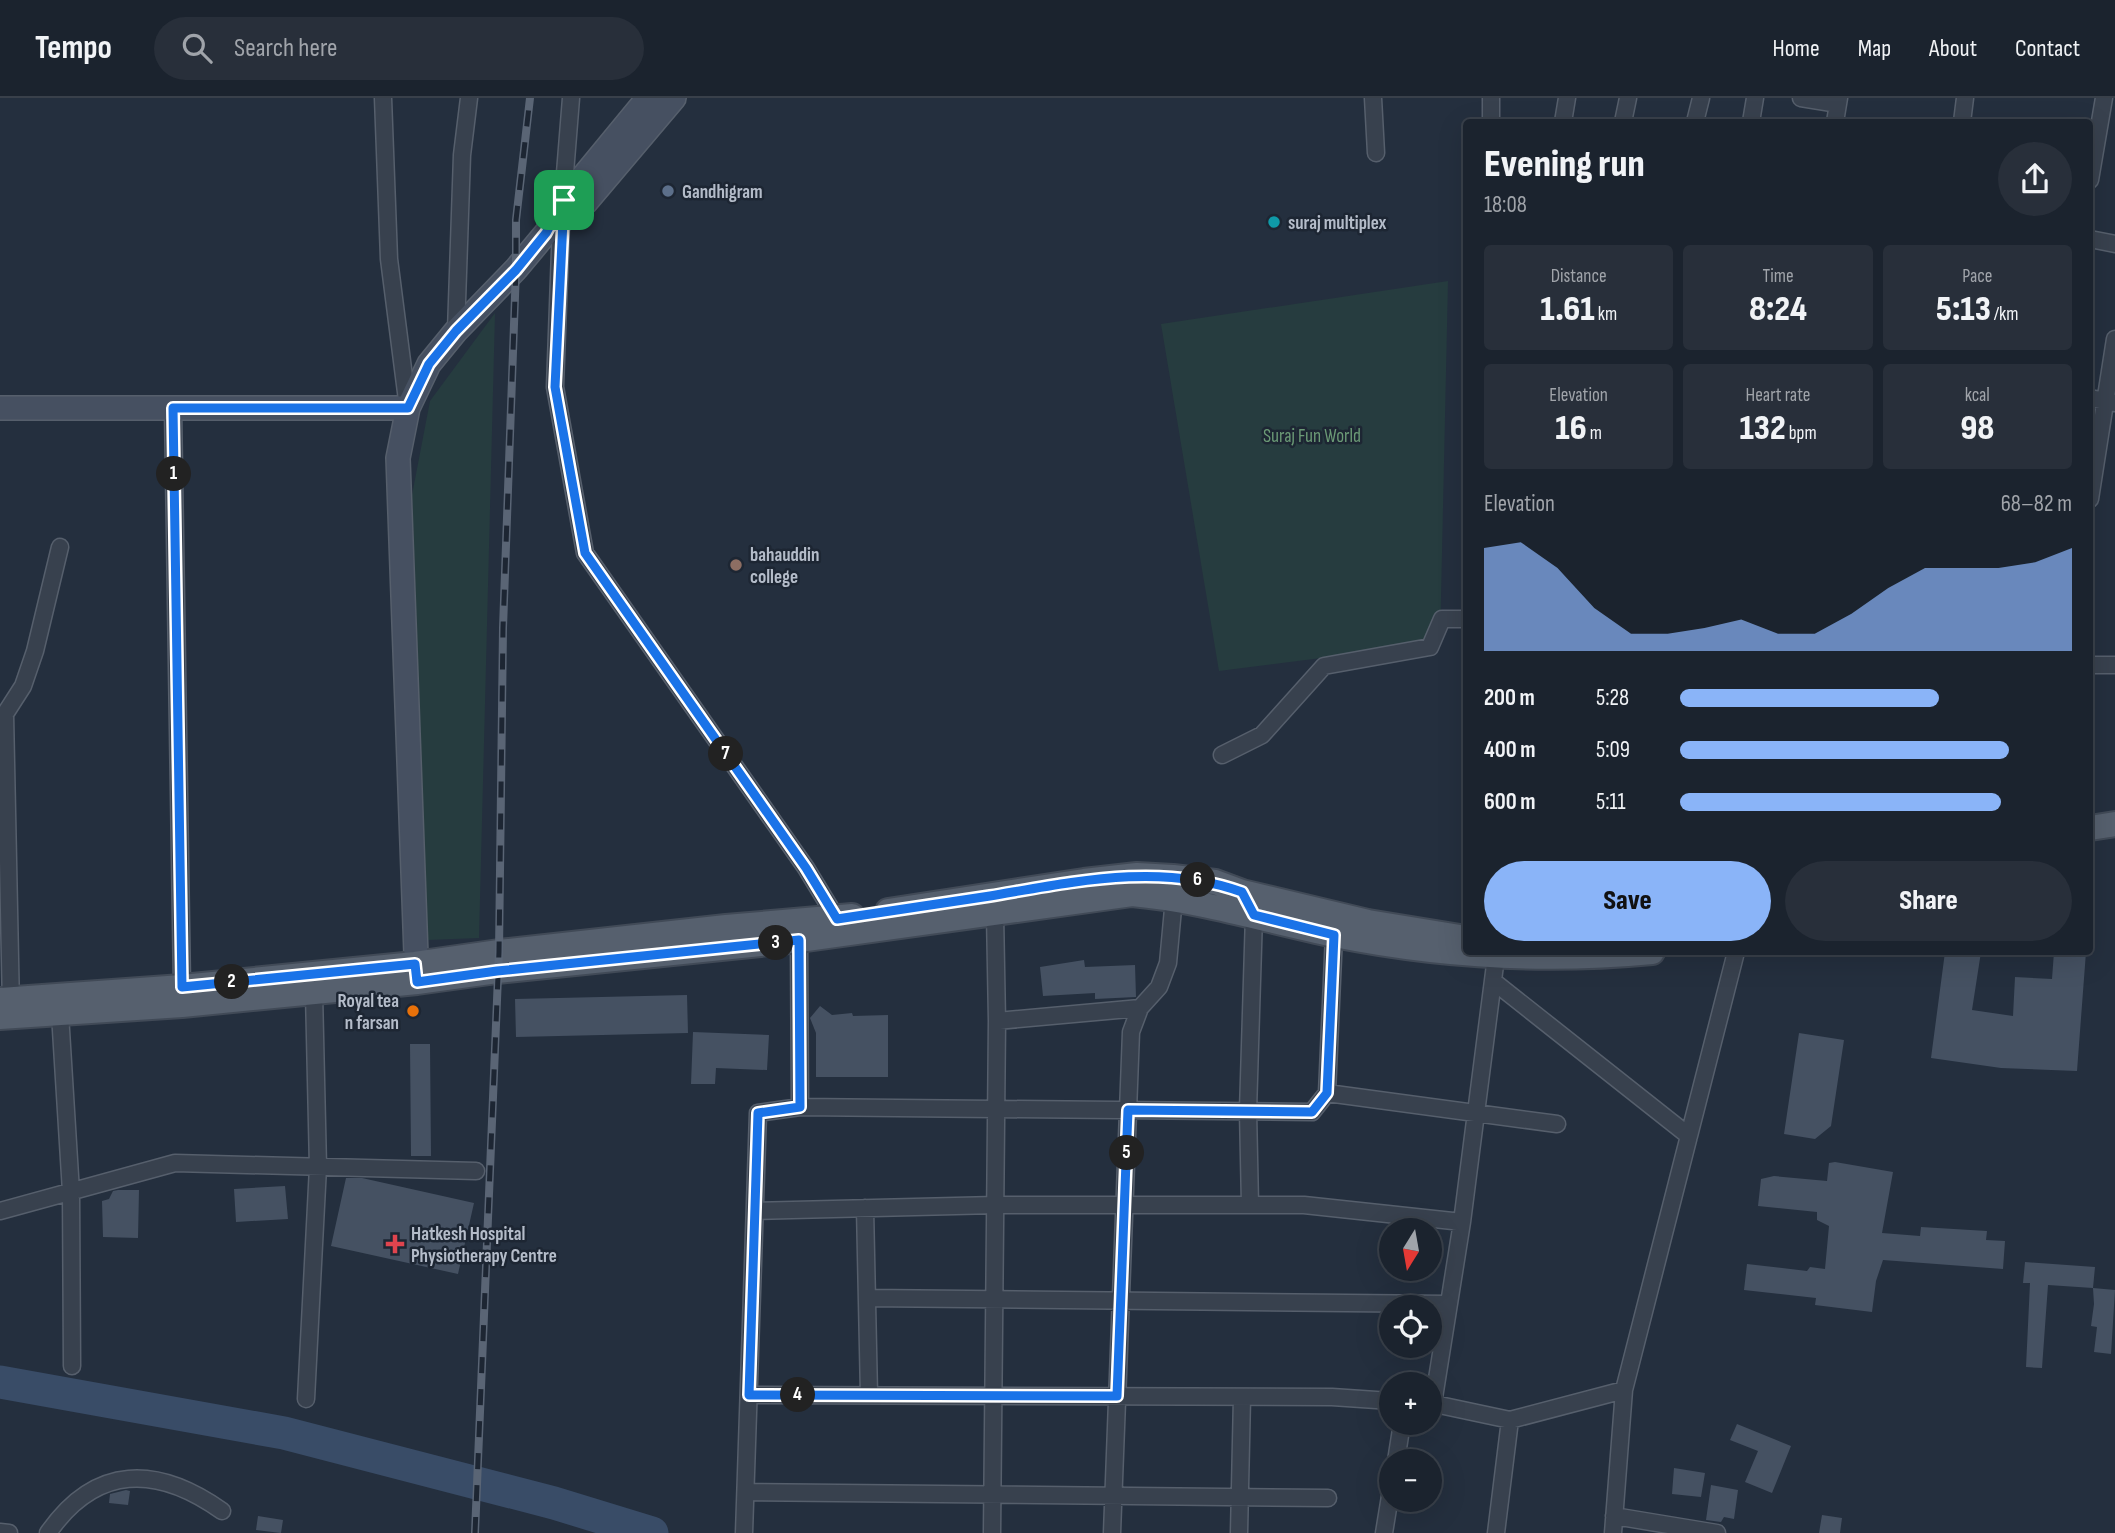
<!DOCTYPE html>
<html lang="en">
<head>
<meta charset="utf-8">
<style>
	:root { --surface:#1b232e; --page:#282f3a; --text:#f1f3f6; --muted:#a0a4aa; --line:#39404a; --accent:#8ab4f8 }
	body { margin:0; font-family:"Sofia Sans Condensed",sans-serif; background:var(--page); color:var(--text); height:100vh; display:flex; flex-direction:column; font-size:26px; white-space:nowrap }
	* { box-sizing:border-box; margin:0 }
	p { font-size:23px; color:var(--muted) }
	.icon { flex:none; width:38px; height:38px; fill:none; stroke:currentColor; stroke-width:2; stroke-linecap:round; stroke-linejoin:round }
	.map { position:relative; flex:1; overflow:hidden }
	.sheet { position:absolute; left:1463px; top:21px; width:630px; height:836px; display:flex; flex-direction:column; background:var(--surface); border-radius:7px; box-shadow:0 7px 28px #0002,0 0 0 2px var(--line) }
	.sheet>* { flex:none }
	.needle { width:46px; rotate:191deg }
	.controls { position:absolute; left:1379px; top:1120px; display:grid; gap:14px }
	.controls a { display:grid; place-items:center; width:63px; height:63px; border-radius:50%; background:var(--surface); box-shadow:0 7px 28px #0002,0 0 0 2px var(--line); font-size:35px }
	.pin { position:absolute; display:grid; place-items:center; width:60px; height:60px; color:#fff; margin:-30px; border-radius:14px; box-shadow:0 4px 10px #0006 }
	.km { position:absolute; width:35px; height:35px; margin:-18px; border-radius:50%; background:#222; color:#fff; font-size:19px; line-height:35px; text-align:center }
	.round { display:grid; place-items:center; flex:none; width:74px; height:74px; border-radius:37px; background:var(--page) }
	.headline { display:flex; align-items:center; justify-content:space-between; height:119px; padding:0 21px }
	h1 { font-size:38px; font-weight:800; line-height:52px }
	.stats { display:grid; grid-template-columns:repeat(3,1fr); gap:10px; height:119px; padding:7px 21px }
	.stats div { display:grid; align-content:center; border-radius:7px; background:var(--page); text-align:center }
	.stats b { font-size:35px; font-weight:800 }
	.stats small { font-size:19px; font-weight:400 }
	.stats p { font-size:19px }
	.chart { height:196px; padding:14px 21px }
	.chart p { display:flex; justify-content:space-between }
	.chart svg { width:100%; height:126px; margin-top:7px; fill:var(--accent); opacity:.7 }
	.primary-button { display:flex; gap:14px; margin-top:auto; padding:14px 21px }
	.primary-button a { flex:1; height:80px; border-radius:42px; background:var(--accent); color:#111; font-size:28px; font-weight:800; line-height:80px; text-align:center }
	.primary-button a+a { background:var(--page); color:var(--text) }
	ul { padding:0 21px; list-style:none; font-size:23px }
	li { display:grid; grid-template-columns:112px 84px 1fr; align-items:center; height:52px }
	li i { height:18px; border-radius:9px; background:var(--accent) }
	header { display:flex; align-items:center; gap:42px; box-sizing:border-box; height:98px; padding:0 35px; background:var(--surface); border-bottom:2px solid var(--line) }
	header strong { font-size:33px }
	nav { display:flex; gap:38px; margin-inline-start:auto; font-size:24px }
	.search { width:490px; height:63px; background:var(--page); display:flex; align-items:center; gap:18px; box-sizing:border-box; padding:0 24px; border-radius:38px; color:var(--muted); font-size:26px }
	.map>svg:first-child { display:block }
	.green { fill:#263c3f }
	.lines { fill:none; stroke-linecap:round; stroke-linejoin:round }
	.river { stroke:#394c67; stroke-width:33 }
	.building { fill:#455162 }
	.street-casing { stroke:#565f6c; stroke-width:19 }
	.secondary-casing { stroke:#565f6c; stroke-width:26 }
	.primary-casing { stroke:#414a57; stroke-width:28 }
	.street { stroke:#38414e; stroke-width:16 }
	.secondary { stroke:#465061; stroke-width:23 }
	.primary { stroke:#56606e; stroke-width:24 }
	.rail-casing { stroke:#5a6575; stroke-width:8 }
	.rail { stroke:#1d2633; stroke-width:5; stroke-dasharray:16; stroke-linecap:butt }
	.route-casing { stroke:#fff; stroke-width:14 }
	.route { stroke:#1a73e8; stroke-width:9 }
	.service-dot { fill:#5c6f8a; stroke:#1d2633; stroke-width:2.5 }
	.culture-dot { fill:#0f9aa8; stroke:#1d2633; stroke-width:2.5 }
	.education-dot { fill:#8d6e63; stroke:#1d2633; stroke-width:2.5 }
	.food-dot { fill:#e8710a; stroke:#1d2633; stroke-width:2.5 }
	.health-dot { fill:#e0444e; stroke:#1d2633; stroke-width:2.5 }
	.labels { text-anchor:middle; stroke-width:5; stroke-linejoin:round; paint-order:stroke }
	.poi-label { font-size:19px; font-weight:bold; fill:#b4bcc9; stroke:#1d2633; text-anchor:start }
	.park-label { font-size:19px; fill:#6b9a76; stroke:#1d2633 }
</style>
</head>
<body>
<header>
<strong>Tempo</strong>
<div class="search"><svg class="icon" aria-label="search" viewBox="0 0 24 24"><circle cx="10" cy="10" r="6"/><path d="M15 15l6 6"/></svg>Search here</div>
<nav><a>Home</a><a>Map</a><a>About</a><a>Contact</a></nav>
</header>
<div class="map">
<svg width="2115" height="1435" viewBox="0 0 2115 1435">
	<rect width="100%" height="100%" fill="#242f3e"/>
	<path class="green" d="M1448,183L1440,545L1219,573L1161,226Z
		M495,215L479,840L427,842L412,397L430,303Z"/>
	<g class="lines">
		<path class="river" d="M0,1284L284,1335L554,1405L652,1435"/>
	</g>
	<path class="building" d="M1945,854H1981L1972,912L2013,918L2015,879L2052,881L2054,854H2086L2077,973L2001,970L1931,960Z
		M1084,862L1085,869L1135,867L1136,899L1095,901V895L1043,898L1040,869Z
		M687,897L688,935L516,939L515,901Z
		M820,908L832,917L852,915L853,918L888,917V979H816V935L810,920Z
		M693,934L769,937L767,972L716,970L715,986H691Z
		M1799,935L1844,942L1831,1028L1815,1041L1784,1036Z
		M410,946H430L431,1058H411Z
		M1835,1064L1893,1074L1882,1135L1920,1138L1921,1129L1987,1133L1986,1142L2005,1143L2003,1171L1883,1162L1876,1183L1872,1214L1815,1207L1816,1200L1744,1192L1747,1166L1807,1173L1810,1169L1825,1171L1829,1128L1817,1122V1114L1758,1108L1761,1081L1774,1078L1827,1083L1829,1065Z
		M346,1080H362L474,1105L458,1176L331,1148Z
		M285,1088L288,1121L236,1124L234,1091Z
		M118,1092H139L138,1140L103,1139L102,1103L109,1101L113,1093Z
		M2025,1164L2095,1169L2093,1190L2048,1187L2042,1270L2026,1269L2030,1185H2023Z
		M2093,1190L2115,1192L2111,1256L2094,1254L2097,1229L2091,1228L2094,1206Z
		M1737,1326L1791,1348L1772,1395L1745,1384L1758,1353L1730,1342Z
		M1674,1370L1705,1375L1701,1399L1672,1396Z
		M1711,1387L1738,1392L1734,1421L1724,1419L1721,1424L1706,1422Z
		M126,1392L130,1393L128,1407L109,1405L110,1396Z
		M1822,1417L1842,1420L1840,1435H1819Z
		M258,1418L283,1422L281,1435L256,1432Z"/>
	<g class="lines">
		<g class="street-casing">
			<path id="street" d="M383,0L389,161L408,310
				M571,0L561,125L555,289L585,455L806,770L837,821
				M1373,0L1376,55
				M1801,0L1838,6
				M1491,24V0
				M1563,24L1567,0
				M1623,24L1628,0
				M1695,24L1701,0
				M1751,24L1755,0
				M1835,24L1839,0
				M1962,24L1965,0
				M2090,82L2104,0
				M2090,141L2115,146
				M456,233L462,57L469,0
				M2090,300L2115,305
				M173,310L182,889
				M2090,401L2115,241
				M2090,567H2115
				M1222,657L1262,637L1324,568L1430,549L1442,521H1466
				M799,842L800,1009
				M1493,883L1689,1038
				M11,909L5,616L23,588L35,553L60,449
				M60,916L71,1094L72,1268
				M997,923L1140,910
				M1327,995L1334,837
				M1250,1107L1248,1013L1254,817L1251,812
				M865,1110L869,1297
				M0,1113L175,1065L476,1073
				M755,1113L996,1107H1304L1462,1124
				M867,1200L1448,1206
				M749,1297L1332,1299L1391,1303
				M306,1301L318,1069L314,895
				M1430,1305L1510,1322L1624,1292
				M1433,1306L1462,1124L1496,859
				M1396,1363L1402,1325
				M746,1394L1328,1400
				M1614,1418L1717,1435
				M0,1434L9,1435
				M48,1435C96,1366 157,1367 222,1413
				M744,1435L758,1015L800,1009L1312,1014L1327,995L1557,1026
				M992,1435L997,923L995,816
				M1112,1435L1131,934L1140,910L1159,889L1168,865L1174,800
				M1239,1435L1242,1299
				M1384,1435L1391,1392
				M1496,1435L1510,1322
				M1613,1435L1624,1292L1736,854"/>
		</g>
		<g class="secondary-casing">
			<path id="secondary" d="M549,129L564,102L648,0
				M0,310H408
				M417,884L398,360L408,310L429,266L456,233L516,171L546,135L586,104L674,0"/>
		</g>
		<g class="primary-casing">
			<path id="primary" d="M2090,730L2115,726
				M888,813L1084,783L1137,777L1173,779L1215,784L1242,794L1368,824L1466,840
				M0,902L182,889L415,866L499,854L726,829L852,818
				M0,919L182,907L417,884L497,873L799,842L1132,796C1201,802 1267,823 1335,837C1439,858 1546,864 1652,854"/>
		</g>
		<use href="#street" class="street"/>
		<use href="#secondary" class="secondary"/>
		<use href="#primary" class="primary"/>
		<g class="rail-casing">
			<path id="rail" d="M475,1435L499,854L503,530L516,171V122L530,0"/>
		</g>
		<use href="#rail" class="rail"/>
	</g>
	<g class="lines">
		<g class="route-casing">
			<path id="route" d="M564,102L555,289L585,455L806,770L837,821C888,813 939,806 990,798C1073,784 1160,764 1242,794L1254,817L1334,837L1327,995L1312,1014L1128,1012L1117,1298L749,1297L758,1015L800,1009L799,842L497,873L417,884L415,866L182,889L173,310H408L429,266L456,233L516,172L546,135Z"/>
		</g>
		<use href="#route" class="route"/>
	</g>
	<circle class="service-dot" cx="668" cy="93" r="7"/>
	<circle class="culture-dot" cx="1274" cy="124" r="7"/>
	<circle class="education-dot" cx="736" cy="467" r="7"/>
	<circle class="food-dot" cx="413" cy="913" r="7"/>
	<path class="health-dot" d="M391.5 1135.5h7v7h7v7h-7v7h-7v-7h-7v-7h7z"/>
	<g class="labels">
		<g class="poi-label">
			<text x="682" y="100">Gandhigram</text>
			<text x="1288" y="131">suraj multiplex</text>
			<text x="750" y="463">bahauddin<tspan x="750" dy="22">college</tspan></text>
			<text x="399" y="909" text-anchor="end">Royal tea<tspan x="399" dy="22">n farsan</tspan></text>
			<text x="411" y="1142">Hatkesh Hospital<tspan x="411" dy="22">Physiotherapy Centre</tspan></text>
		</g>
		<g class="park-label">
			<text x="1312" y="344">Suraj Fun World</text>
		</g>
	</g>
</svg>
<div class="controls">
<a><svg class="needle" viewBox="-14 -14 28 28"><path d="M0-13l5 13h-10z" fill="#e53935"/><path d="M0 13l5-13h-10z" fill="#a0a4aa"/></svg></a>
<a><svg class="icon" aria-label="locate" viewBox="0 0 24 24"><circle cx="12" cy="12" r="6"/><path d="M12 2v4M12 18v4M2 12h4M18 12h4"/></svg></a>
<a>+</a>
<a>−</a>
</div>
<div class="pin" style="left:564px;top:102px;background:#1e9e55"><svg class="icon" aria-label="arrive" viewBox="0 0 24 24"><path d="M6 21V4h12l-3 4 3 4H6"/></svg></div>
<b class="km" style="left:174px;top:376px">1</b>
<b class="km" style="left:232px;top:884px">2</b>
<b class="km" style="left:776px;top:845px">3</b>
<b class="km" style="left:798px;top:1297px">4</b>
<b class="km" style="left:1127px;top:1055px">5</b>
<b class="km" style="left:1198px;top:782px">6</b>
<b class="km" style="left:726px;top:656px">7</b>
<section class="sheet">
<div class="headline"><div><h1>Evening run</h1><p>18:08</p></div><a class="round"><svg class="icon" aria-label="share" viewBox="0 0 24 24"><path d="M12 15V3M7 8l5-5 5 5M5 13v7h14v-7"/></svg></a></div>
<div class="stats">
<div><p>Distance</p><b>1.61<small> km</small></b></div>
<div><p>Time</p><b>8:24</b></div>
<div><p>Pace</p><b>5:13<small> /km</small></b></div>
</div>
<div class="stats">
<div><p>Elevation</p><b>16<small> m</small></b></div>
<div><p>Heart rate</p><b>132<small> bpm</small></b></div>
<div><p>kcal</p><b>98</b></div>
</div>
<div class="chart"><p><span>Elevation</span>68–82 m</p>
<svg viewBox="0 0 160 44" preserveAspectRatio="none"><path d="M0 44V8L10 6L20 15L30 29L40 38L50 38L60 36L70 33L80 38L90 38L100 31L110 22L120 15L130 15L140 15L150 13L160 8V44z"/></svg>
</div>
<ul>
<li><b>200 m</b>5:28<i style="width:66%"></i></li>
<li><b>400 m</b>5:09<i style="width:84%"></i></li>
<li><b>600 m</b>5:11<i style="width:82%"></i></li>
</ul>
<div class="primary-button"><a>Save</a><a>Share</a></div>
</section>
</div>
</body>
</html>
